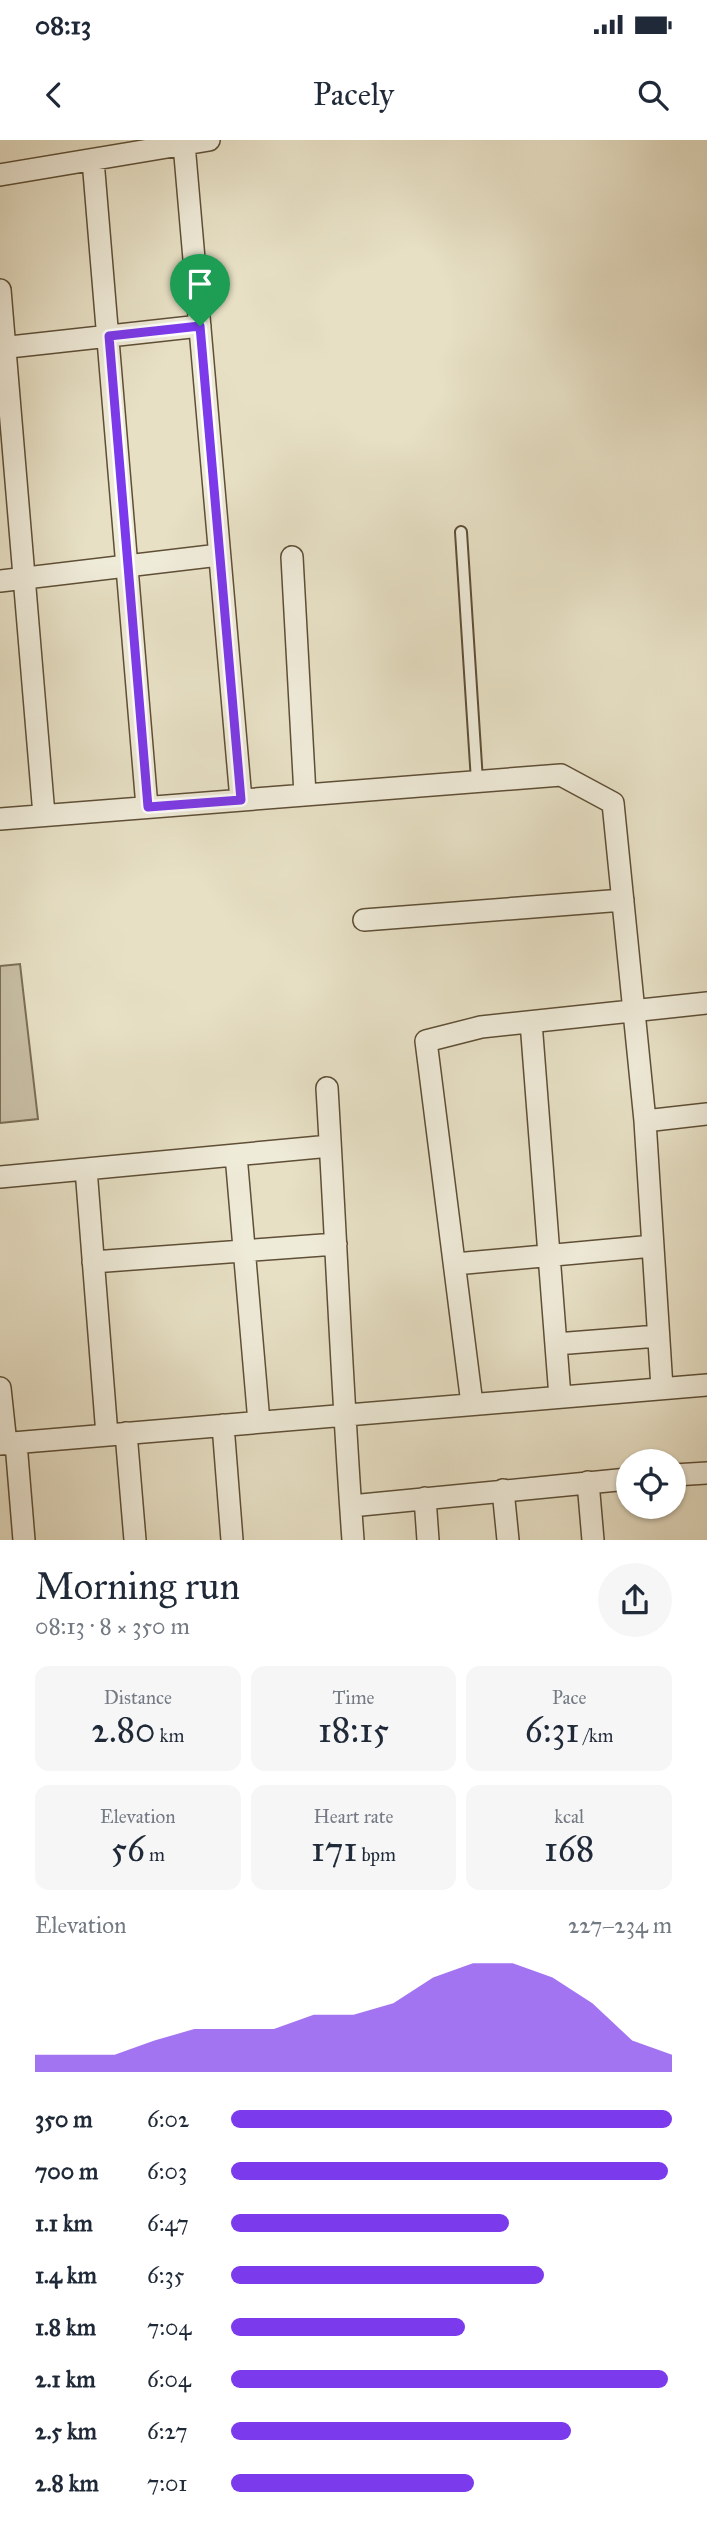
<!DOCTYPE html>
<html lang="en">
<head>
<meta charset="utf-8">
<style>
	:root { --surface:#fff; --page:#f6f6f7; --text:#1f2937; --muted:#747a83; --accent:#7c3aed }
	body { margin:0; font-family:"IM FELL Great Primer",serif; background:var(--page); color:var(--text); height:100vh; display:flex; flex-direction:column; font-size:26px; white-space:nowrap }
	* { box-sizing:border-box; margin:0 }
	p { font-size:23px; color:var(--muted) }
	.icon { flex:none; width:38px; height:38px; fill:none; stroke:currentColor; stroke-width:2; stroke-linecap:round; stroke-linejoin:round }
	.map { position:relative; height:1400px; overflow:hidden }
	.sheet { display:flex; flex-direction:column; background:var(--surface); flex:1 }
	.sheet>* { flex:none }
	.fabs { position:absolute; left:616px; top:1309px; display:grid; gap:14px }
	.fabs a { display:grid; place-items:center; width:70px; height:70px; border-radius:50%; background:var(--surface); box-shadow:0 2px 5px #0004; font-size:35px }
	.pin { position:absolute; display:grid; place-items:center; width:60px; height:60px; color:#fff; margin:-72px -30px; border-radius:50% 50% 50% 0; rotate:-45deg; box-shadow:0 0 7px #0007 }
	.pin .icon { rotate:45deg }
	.round { display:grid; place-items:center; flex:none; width:74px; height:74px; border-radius:37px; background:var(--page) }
	.overview { display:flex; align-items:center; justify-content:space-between; height:119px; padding:0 35px }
	h1 { font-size:38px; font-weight:600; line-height:52px }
	.figures { display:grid; grid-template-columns:repeat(3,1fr); gap:10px; height:119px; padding:7px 35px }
	.figures div { display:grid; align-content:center; border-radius:14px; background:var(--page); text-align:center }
	.figures b { font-size:35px; font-weight:600 }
	.figures small { font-size:19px; font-weight:400 }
	.figures p { font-size:19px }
	.chart { height:196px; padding:14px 35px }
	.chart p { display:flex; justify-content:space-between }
	.chart svg { width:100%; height:126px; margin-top:7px; fill:var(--accent); opacity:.7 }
	ul { padding:0 35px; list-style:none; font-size:23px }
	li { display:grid; grid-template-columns:112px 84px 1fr; align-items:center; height:52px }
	li i { height:18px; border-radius:9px; background:var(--accent) }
	.status { display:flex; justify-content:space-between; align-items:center; height:49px; padding:0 35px; background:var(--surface); direction:ltr }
	.status svg { height:19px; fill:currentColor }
	header { display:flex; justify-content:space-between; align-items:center; height:91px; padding:0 35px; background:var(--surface); font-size:32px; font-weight:600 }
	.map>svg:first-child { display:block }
	.green { fill:#c8bfa5; stroke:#7c6f56; stroke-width:2 }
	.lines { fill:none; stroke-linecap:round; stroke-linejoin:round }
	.lane-casing { stroke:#5e4f36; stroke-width:14 }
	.street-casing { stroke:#5e4f36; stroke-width:24 }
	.lane { stroke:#efebd9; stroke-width:10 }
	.street { stroke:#efebd9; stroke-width:21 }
	.route-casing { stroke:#fff; stroke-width:14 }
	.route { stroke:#7c3aed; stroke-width:9 }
</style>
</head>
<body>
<div class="status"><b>08:13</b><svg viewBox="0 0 49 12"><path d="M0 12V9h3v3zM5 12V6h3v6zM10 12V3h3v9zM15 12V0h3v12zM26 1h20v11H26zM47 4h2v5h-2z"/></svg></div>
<header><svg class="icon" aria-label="back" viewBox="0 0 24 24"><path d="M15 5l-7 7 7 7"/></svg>Pacely<svg class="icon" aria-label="search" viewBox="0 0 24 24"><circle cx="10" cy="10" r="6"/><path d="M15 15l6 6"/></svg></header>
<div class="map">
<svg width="707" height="1400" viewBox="0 0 707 1400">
	<rect width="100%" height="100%" fill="#e7e0c5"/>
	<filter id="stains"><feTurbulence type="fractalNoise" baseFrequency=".00286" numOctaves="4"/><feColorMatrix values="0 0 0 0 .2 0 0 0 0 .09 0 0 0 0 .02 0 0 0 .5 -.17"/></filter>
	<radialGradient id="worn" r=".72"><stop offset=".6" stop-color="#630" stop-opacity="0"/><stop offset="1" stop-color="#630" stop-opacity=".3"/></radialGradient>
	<path class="green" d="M20,824L38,979L0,983V826Z"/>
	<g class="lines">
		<g class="lane-casing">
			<path id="lane" d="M461,392L477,641"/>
		</g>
		<g class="street-casing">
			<path id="street" d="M184,4L241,660
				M93,20L147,667
				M0,35L209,0
				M0,150L44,675
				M0,208L200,186
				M292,417L305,655
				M0,441L219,415
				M0,679L561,635L613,663L645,981L662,1248
				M364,780L623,760
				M531,882L560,1257
				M327,948C336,1098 342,1249 353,1400
				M645,981L707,974
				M236,1015L259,1282
				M86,1029L107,1295
				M0,1037L330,1006
				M93,1122L336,1104
				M455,1124L653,1106
				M556,1204L658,1196
				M0,1248L6,1304
				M472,1264L426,901L481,887L707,863
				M223,1285L232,1400
				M126,1293L135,1400
				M16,1303L24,1400
				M0,1304L707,1245
				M674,1335L707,1333
				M588,1342L593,1400
				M503,1350L508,1400
				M425,1358L428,1400
				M351,1366L628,1339"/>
		</g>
		<use href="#lane" class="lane"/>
		<use href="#street" class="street"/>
	</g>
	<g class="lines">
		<g class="route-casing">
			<path id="route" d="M200,186L241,660L148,667L109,196Z"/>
		</g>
		<use href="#route" class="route"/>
	</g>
	<rect width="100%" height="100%" filter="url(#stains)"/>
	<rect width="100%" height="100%" fill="url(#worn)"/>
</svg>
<div class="fabs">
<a><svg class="icon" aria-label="locate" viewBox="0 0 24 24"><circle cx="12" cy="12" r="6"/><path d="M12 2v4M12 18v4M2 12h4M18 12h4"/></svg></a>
</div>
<div class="pin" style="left:200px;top:186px;background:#1e9e55"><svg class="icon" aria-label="arrive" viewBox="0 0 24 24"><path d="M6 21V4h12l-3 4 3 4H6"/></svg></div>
</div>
<section class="sheet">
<div class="overview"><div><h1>Morning run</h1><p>08:13 · 8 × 350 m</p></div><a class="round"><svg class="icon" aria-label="share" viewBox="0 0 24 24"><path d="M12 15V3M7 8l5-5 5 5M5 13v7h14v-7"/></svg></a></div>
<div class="figures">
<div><p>Distance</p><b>2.80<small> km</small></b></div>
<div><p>Time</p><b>18:15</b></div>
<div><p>Pace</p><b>6:31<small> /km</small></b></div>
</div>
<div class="figures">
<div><p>Elevation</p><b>56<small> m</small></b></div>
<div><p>Heart rate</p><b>171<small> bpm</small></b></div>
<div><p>kcal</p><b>168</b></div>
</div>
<div class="chart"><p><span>Elevation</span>227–234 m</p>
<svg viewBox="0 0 160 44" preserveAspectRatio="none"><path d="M0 44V38L10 38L20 38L30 33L40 29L50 29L60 29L70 24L80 24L90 20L100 11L110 6L120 6L130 11L140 20L150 33L160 38V44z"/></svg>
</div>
<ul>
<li><b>350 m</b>6:02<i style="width:100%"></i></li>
<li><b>700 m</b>6:03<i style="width:99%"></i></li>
<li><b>1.1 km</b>6:47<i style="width:63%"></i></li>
<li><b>1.4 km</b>6:35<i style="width:71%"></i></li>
<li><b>1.8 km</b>7:04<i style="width:53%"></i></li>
<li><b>2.1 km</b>6:04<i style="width:99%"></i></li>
<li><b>2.5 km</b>6:27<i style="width:77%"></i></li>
<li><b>2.8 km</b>7:01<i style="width:55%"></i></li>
</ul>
</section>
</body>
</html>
